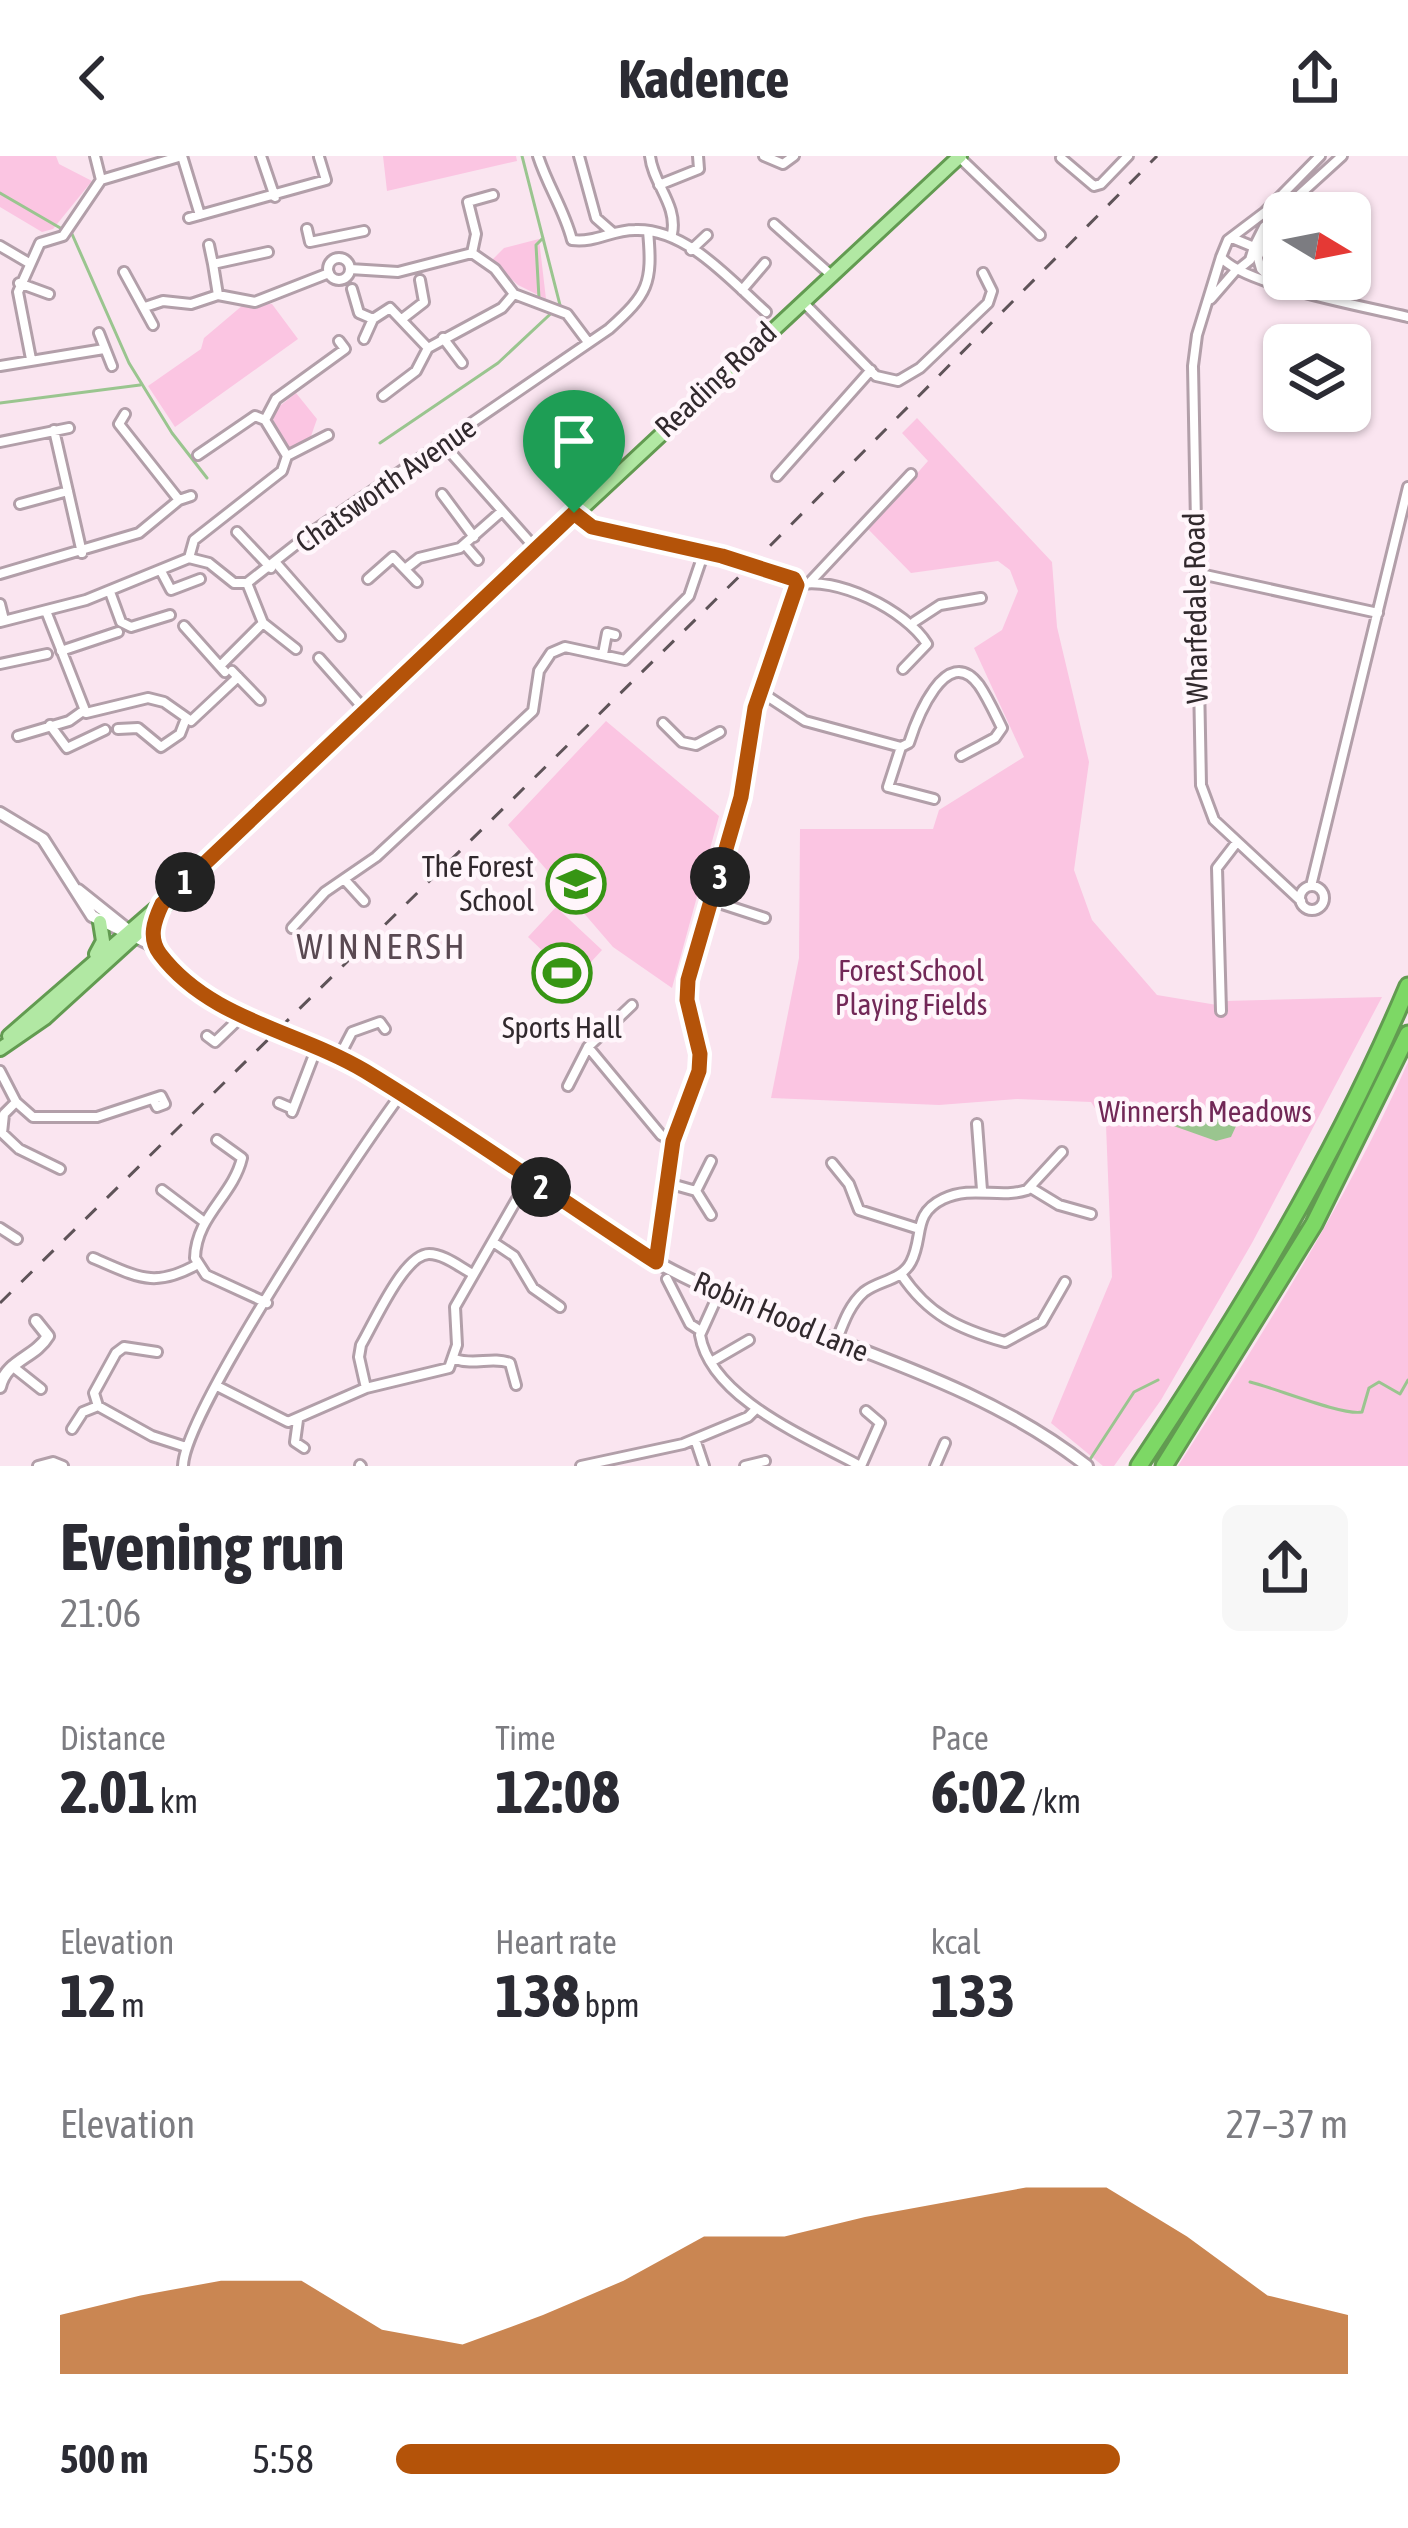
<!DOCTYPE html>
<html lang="en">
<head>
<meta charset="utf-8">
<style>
	:root { --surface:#fff; --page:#f7f7f7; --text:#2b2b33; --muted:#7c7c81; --accent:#b45309 }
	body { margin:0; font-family:"Asap Condensed",sans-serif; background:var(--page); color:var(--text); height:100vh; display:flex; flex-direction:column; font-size:45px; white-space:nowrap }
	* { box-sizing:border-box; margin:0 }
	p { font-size:39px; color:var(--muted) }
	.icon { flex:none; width:66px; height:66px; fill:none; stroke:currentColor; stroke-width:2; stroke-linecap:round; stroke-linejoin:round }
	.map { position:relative; height:1310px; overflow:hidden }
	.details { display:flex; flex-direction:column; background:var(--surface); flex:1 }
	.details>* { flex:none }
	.needle { width:78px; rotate:100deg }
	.fabs { position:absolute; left:1263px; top:36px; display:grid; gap:24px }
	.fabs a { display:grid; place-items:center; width:108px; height:108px; border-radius:18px; background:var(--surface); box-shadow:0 3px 9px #0004; font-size:60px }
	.pin { position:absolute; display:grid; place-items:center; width:102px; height:102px; color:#fff; margin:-123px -51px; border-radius:50% 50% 50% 0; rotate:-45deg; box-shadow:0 0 12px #0007 }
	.pin .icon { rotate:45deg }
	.km { position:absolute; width:60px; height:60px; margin:-30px; border-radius:50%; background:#222; color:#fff; font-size:33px; line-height:60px; text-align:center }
	.round { display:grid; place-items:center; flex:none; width:126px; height:126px; border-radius:18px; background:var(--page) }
	.summary { display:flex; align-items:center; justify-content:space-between; height:204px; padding:0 60px }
	h1 { font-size:66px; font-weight:700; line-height:90px }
	.stats { display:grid; grid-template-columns:repeat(3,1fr); gap:18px; height:204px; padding:12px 60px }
	.stats div { display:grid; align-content:center }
	.stats b { font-size:60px; font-weight:700 }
	.stats small { font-size:33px; font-weight:400 }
	.stats p { font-size:33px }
	.chart { height:336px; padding:24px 60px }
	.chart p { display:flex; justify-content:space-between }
	.chart svg { width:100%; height:216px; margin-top:12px; fill:var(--accent); opacity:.7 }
	ul { padding:0 60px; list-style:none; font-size:39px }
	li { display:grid; grid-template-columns:192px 144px 1fr; align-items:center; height:90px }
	li i { height:30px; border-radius:15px; background:var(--accent) }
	header { display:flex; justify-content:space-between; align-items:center; height:156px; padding:0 60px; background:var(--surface); font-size:54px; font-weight:700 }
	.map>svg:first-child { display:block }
	.green { fill:#fbc5e2 }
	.water { fill:#9ac58f }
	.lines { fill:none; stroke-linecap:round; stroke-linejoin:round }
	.stream { stroke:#9ac58f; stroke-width:3 }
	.minor-casing { stroke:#b29fa9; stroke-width:14 }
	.tertiary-casing { stroke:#b29fa9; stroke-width:16 }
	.secondary-casing { stroke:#b29fa9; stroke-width:16 }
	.primary-casing { stroke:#629b51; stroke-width:18 }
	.motorway-casing { stroke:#629b51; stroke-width:21 }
	.minor { stroke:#fff; stroke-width:8 }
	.tertiary { stroke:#fff; stroke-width:10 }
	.secondary { stroke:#fff; stroke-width:10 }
	.primary { stroke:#b1e8a3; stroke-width:12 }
	.motorway { stroke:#7dd865; stroke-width:15 }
	.rail { stroke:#5e5358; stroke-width:3; stroke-dasharray:15 15; stroke-linecap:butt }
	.secondary-bridge-casing { stroke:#b29fa9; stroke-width:16; stroke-linecap:butt }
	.secondary-bridge { stroke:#fff; stroke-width:10 }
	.route-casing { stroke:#fff; stroke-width:24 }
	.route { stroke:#b45309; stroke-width:15 }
	.labels { text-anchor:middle; stroke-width:9; stroke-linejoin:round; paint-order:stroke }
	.street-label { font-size:30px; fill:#31292d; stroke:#fff6fb }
	.poi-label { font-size:30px; fill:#31292d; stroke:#fff6fb; text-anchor:end }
	.park-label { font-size:30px; fill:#722857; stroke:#fff6fb }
	.quarter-label { font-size:36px; letter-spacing:3px; fill:#5a4952; stroke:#fff6fb }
</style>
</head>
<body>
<header><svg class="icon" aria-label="back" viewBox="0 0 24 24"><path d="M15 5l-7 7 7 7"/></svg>Kadence<svg class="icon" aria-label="share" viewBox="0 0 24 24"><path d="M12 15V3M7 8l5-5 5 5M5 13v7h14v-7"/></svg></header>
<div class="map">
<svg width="1408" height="1310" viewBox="0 0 1408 1310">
	<rect width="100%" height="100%" fill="#fae5f0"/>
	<path class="green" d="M0,0H56L59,8L92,25L53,73L42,76L0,51Z
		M383,0H516L517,5L387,35Z
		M539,83L546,143L518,129L491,105L504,92Z
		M272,148L298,183L175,271L148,230L201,193L204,182L243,149Z
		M296,237L317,263L310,283L290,294L273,264L276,253Z
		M917,262L1052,406L1057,471L1089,606L1074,714L1092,764L1157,839L1217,849L1221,855L1226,845L1382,841L1252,1087L1161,1244L1114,1310H1103L1051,1267L1112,1121L1106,969L1091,946L1017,943L939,949L771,942L799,802L800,673H933L939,654L1024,601L974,492L1002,474L1018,435L1010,414L998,405L911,417L868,373L928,305L902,277Z
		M606,565L719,660L672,832L613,791L508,669Z
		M556,751L602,794L580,818L556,794L549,801L528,781Z
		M1408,906V1310H1178C1262,1179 1345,1049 1408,906Z"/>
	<path class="water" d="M1145,948L1198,951L1237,968L1231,981L1216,985L1137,957Z"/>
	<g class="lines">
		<path class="stream" d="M0,37L62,73
			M72,78L129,207L172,277L207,322
			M539,142L536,89L543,82
			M0,247L140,229
			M380,287L498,207L560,149L522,0
			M1250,1226C1275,1232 1343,1260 1362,1256L1369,1232L1379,1226L1400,1238L1408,1224
			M1087,1308L1134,1236L1158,1224"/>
		<g class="minor-casing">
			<path id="minor" d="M95,0L101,24
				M182,0L200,59
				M261,0L275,41
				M538,0C548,31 564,53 572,84C596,87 611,74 635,74C686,72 729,123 766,156
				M579,0L596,62L612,76
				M650,0C653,28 678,49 672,78
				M764,0L783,8L794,0
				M1320,0L1265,56L1228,84L1221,101C1243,129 1368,151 1408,161
				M959,1L1040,79
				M1061,2L1094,30L1101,28L1128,0
				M659,29L699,13L698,0
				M189,62L326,24L319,1
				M774,68L830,118
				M307,73L310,86L364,75
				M1232,82L1254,91L1250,104L1240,112
				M209,89L213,108
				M0,90L29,107
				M1254,91L1264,71L1342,0
				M691,94L707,79
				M472,97L476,78L468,46L493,39
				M1257,99L1261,113L1274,126
				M1221,101L1197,179L1193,210L1201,629L1214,664L1301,745
				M1258,101L1274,64
				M328 113a11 11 0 1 1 22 0a11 11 0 1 1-22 0Z
				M350,113L398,116L472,97L495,113L514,138L567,158L588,186
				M124,116L153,169
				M19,127L49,138
				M352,133L359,157L373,163
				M742,134L765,107
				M218,139L213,108L268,96
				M1211,143L1237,113
				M803,146L876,220L898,225L920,212L988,147L992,135L983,117
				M145,151L163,145L191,148L218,139L255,146L329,117
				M402,163L424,146L420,124
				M99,177L112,210
				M443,182L462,207
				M364,183L373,163L390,152L428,192
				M31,203L18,136L40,87L63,80L101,24L182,0
				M0,210L104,193
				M383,240L416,215L428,192L502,152L514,138
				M125,258L119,268L179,344
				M54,274L82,397
				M0,286L69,272
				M445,290L536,393
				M198,299L255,260L265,264
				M287,300L328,279
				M777,320L871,214
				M442,338L474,381
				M20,348L68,335
				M575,358L592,371L722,400L794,423L797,429L755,552L733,673L688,824L687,844L699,915L672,985L657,1106
				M237,376L271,412
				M465,389L478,404
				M189,402L194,384L282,315L287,300L265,264L276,243L345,193L339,185
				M276,407L340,480
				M405,413L419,402L460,392L502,355
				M161,415L171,434L200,423
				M1196,417L1378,457
				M0,418L139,377L179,344L191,340
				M368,423L393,401L417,426
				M811,425L911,318
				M247,427L312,376L609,173C648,138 653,128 648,75
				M797,429C835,419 906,454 927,488L903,513
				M110,436L121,466L131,471L170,459
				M0,448L4,464
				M46,455L86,557L148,542L164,546L191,565L238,521
				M0,466L86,444L189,402L209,407L234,427H247
				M914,466L940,449L981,442
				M263,467L296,493
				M184,470L225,516
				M61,495L118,476
				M603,498L607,477L615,479
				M319,502L365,554
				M0,508L47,498
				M220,510L263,467L247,427
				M232,515L260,544
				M761,536L805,565L901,591L909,587C916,565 946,485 979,529C988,542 995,558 1002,572L995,582L961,600
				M663,567L682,586L696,589L720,576
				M50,569L67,592L105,574
				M118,573L138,572L161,591L180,578L185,565
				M18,580L69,565L83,555
				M901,591L888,631L934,643
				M344,723L364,745
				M1300 742a12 12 0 1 1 24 0a12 12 0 1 1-24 0Z
				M1311,730L1408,331
				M713,745L765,762
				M292,772L325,736L376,701L533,555L539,515L551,497L565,491L625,504L689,440L704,396
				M1221,855L1217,712L1237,686
				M207,880L215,886L242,860
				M588,891L661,979L672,985
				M339,901L352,876L380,866L385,873
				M0,915L16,946L33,961H97L161,940L165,948L157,951L154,945
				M568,930L588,891L632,849
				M16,946L4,958L2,977L19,993L60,1013
				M279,947L293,953
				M292,956L317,891
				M977,968L982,1034
				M217,984L242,1002C233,1040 196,1060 195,1102L206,1119L267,1147
				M832,1007L849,1028L859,1054L916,1072
				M664,1026L696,1035L711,1059
				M1031,1032L1059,1049L1091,1058
				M162,1034L203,1065
				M696,1035L711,1005
				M0,1072L17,1083
				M493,1086L514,1100L533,1132L560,1151
				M93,1102C138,1121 154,1133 198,1108
				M901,1118C928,1159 959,1173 1005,1186L1042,1166L1065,1126
				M667,1123L690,1168L701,1175
				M719,1137L700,1179C711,1243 809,1282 860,1310
				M836,1186C843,1168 849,1149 864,1136C879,1124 901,1125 911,1106C924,1081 912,1058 943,1043C972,1029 999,1043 1027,1034L1062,996
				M157,1196L124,1191L116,1197L94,1237L98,1250L152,1280L186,1291
				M455,1203C475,1210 492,1200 510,1207L516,1229
				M711,1206L749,1184
				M12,1210L41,1233
				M217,1230L288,1266L366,1232L449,1212L457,1189L455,1151L529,1022
				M366,1232L359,1201L361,1189C374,1167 404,1098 429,1098C444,1098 461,1112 473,1118
				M298,1264L295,1286L304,1292
				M72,1273L83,1256L98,1250
				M695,1283L704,1310
				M360,1309L361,1310
				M38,1310L53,1306L63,1310
				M183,1310C184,1257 361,991 402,937
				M581,1310L683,1288L748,1261L756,1253
				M745,1310L765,1305
				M861,1310L880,1267L866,1255
				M935,1310L945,1287"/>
		</g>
		<g class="tertiary-casing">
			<path id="tertiary" d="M0,1231C6,1204 35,1202 48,1180L36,1165"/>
		</g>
		<g class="secondary-casing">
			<path id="secondary" d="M0,657L43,683L92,760L148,787L194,831L254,866
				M78,734L133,778
				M296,884C430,934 536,1039 660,1108C797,1183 963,1212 1087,1310"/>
		</g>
		<g class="primary-casing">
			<path id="primary" d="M154,762L156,794
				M96,798L103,785L100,766
				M9,880L161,748
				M0,893L45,862L135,780L251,661L960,0"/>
		</g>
		<g class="motorway-casing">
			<path id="motorway" d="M1139,1310C1241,1156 1336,1001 1408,830
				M1164,1310L1314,1068L1408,878"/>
		</g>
		<use href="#minor" class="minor"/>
		<use href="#tertiary" class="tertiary"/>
		<use href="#secondary" class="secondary"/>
		<use href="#primary" class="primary"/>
		<use href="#motorway" class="motorway"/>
		<path class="rail" d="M0,1147L756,404L1157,0"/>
		<g class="secondary-bridge-casing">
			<path id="secondary-bridge" d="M254,866L296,884"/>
		</g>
		<use href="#secondary-bridge" class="secondary-bridge"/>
	</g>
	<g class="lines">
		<g class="route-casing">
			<path id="route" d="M574,357L592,371L722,400L794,423L797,429L755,552L741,641L688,824L687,844L700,898L699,915L673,985L656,1106C559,1043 464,975 365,915C298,875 210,864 160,798C148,782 154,765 162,748Z"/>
		</g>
		<use href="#route" class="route"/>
	</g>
	<defs>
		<g id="school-ring" transform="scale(3)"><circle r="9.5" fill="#fff6fb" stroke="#379514" stroke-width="1.5"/><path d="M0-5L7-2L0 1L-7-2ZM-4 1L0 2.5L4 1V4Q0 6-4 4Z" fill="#379514"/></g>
		<g id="stadium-ring" transform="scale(3)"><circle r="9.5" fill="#fff6fb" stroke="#379514" stroke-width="1.5"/><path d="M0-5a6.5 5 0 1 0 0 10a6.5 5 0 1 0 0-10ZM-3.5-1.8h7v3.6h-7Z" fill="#379514"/></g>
	</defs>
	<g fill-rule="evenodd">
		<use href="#school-ring" x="576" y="728"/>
		<use href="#stadium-ring" x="562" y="817"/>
	</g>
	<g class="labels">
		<g class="street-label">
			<text transform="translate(716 224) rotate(-43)" y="10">Reading Road</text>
			<text transform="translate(386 329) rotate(-35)" y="10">Chatsworth Avenue</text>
			<text transform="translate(1196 452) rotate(-91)" y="10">Wharfedale Road</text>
			<text transform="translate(781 1161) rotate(23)" y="10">Robin Hood Lane</text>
		</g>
		<g class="poi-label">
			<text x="534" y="721">The Forest<tspan x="534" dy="34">School</tspan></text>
			<text x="562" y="882" text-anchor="middle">Sports Hall</text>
		</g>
		<g class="park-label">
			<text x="911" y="825">Forest School<tspan x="911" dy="34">Playing Fields</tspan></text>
			<text x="1205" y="966">Winnersh Meadows</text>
		</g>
		<g class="quarter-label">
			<text x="382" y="803">WINNERSH</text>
		</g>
	</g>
</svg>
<div class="fabs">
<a><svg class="needle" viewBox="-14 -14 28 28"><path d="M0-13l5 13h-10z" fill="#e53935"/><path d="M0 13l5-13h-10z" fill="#7c7c81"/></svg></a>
<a><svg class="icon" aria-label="layers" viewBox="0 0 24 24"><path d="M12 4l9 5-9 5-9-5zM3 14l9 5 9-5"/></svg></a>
</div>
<div class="pin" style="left:574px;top:357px;background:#1e9e55"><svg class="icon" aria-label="arrive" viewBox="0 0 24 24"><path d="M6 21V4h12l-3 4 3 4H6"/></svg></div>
<b class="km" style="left:185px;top:726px">1</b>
<b class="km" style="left:541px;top:1031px">2</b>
<b class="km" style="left:720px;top:721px">3</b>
</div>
<section class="details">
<div class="summary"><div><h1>Evening run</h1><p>21:06</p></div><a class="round"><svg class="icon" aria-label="share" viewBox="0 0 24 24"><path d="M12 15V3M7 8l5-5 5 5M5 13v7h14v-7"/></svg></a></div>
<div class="stats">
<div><p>Distance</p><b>2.01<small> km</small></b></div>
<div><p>Time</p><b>12:08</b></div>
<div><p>Pace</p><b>6:02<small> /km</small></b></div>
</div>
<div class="stats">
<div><p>Elevation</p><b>12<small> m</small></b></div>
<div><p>Heart rate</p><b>138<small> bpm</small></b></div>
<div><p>kcal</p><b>133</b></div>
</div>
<div class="chart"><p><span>Elevation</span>27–37 m</p>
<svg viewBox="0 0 160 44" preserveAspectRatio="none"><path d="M0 44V32L10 28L20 25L30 25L40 35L50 38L60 32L70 25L80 16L90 16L100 12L110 9L120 6L130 6L140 16L150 28L160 32V44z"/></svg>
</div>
<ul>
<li><b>500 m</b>5:58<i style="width:76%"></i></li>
</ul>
</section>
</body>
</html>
